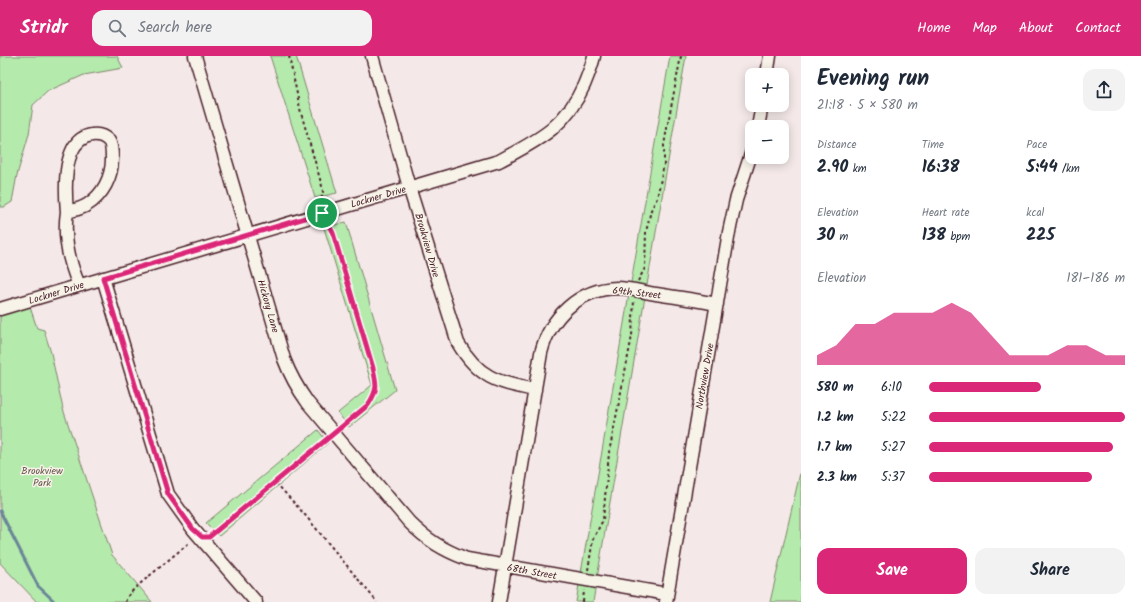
<!DOCTYPE html>
<html lang="en">
<head>
<meta charset="utf-8">
<style>
	:root { --surface:#fff; --page:#f2f2f3; --text:#1f2937; --muted:#747a83; --accent:#db2777 }
	body { margin:0; font-family:Kalam,sans-serif; background:var(--page); color:var(--text); height:100vh; display:flex; flex-direction:column; font-size:15px; white-space:nowrap }
	* { box-sizing:border-box; margin:0 }
	p { font-size:13px; color:var(--muted) }
	.icon { flex:none; width:22px; height:22px; fill:none; stroke:currentColor; stroke-width:2; stroke-linecap:round; stroke-linejoin:round }
	.map { position:relative; flex:1; overflow:hidden }
	.details { display:flex; flex-direction:column; background:var(--surface); width:340px }
	.details>* { flex:none }
	.buttons { position:absolute; left:745px; top:12px; display:grid; gap:8px }
	.buttons a { display:grid; place-items:center; width:44px; height:44px; border-radius:8px; background:var(--surface); box-shadow:0 2px 10px #0003; font-size:20px }
	.pin { position:absolute; display:grid; place-items:center; width:34px; height:34px; color:#fff; margin:-17px; border:2px solid #fff; border-radius:50%; box-shadow:0 1px 4px #0007 }
	.round { display:grid; place-items:center; flex:none; width:42px; height:42px; border-radius:12px; background:var(--page) }
	.headline { display:flex; align-items:center; justify-content:space-between; height:68px; padding:0 16px }
	h1 { font-size:22px; font-weight:700; line-height:30px }
	.metrics { display:grid; grid-template-columns:repeat(3,1fr); gap:6px; height:68px; padding:4px 16px }
	.metrics div { display:grid; align-content:center }
	.metrics b { font-size:17px; font-weight:700 }
	.metrics small { font-size:11px; font-weight:400 }
	.metrics p { font-size:11px }
	.chart { height:112px; padding:8px 16px }
	.chart p { display:flex; justify-content:space-between }
	.chart svg { width:100%; height:72px; margin-top:4px; fill:var(--accent); opacity:.7 }
	.cta { display:flex; gap:8px; margin-top:auto; padding:8px 16px }
	.cta a { flex:1; height:46px; border-radius:12px; background:var(--accent); color:#fff; font-size:16px; font-weight:700; line-height:46px; text-align:center }
	.cta a+a { background:var(--page); color:var(--text) }
	ul { padding:0 16px; list-style:none; font-size:13px }
	li { display:grid; grid-template-columns:64px 48px 1fr; align-items:center; height:30px }
	li i { height:10px; border-radius:5px; background:var(--accent) }
	header { display:flex; align-items:center; gap:24px; box-sizing:border-box; height:56px; padding:0 20px; background:var(--accent); color:#fff }
	header strong { font-size:19px }
	nav { display:flex; gap:22px; margin-inline-start:auto; font-size:14px }
	.search { width:280px; height:36px; background:var(--page); display:flex; align-items:center; gap:10px; box-sizing:border-box; padding:0 14px; border-radius:12px; color:var(--muted); font-size:15px }
	main { display:flex; flex:1; min-height:0 }
	.map>svg:first-child { display:block }
	.green { fill:#b4eaac; stroke:#7f846c }
	.lines { fill:none; stroke-linecap:round; stroke-linejoin:round }
	.stream { stroke:#6a8697; stroke-width:3 }
	.minor-casing { stroke:#4a1f2b; stroke-width:15 }
	.path { stroke:#4a1f2b; stroke-width:2; stroke-dasharray:3 3; stroke-linecap:butt }
	.minor { stroke:#f7f3e8; stroke-width:12 }
	.route-casing { stroke:#fff; stroke-width:8 }
	.route { stroke:#db2777; stroke-width:5 }
	.labels { text-anchor:middle; stroke-width:3; stroke-linejoin:round; paint-order:stroke }
	.street-label { font-size:10px; fill:#4a1f2b; stroke:#f7f3e8 }
	.park-label { font-size:10px; fill:#64524b; stroke:#f7f3e8 }
</style>
</head>
<body>
<header>
<strong>Stridr</strong>
<div class="search"><svg class="icon" aria-label="search" viewBox="0 0 24 24"><circle cx="10" cy="10" r="6"/><path d="M15 15l6 6"/></svg>Search here</div>
<nav><a>Home</a><a>Map</a><a>About</a><a>Contact</a></nav>
</header>
<main>
<div class="map">
<svg width="801" height="546" viewBox="0 0 801 546">
	<rect width="100%" height="100%" fill="#f4e9e8"/>
	<filter id="ink" filterUnits="userSpaceOnUse"><feTurbulence type="fractalNoise" baseFrequency=".025" numOctaves="2"/><feDisplacementMap in="SourceGraphic" scale="8" xChannelSelector="R" yChannelSelector="G"/><feConvolveMatrix kernelMatrix="1 2 1 2 8 2 1 2 1" color-interpolation-filters="sRGB"/></filter>
	<g filter="url(#ink)">
		<path class="green" d="M0,0H117L123,12L84,19L48,35L33,49L29,78L17,119L12,146L4,151H0Z
			M270,0H296L337,137L315,142Z
			M670,0H686L593,546H576Z
			M346,166L395,334L349,371L338,357L372,329L324,172Z
			M28,245L37,272L44,274L51,297L63,353L112,499L142,534L152,546H37L0,507V253Z
			M318,374L328,387L219,480L206,467Z
			M801,413V546H770Z"/>
		<g class="lines">
			<path class="stream" d="M0,455L38,530L53,544L54,546"/>
			<g class="minor-casing">
				<path id="minor" d="M195,0L284,303C290,319 298,333 308,347L409,466C427,484 443,494 467,503L667,538
					M372,0L409,131L458,287C478,321 497,327 535,334
					M767,19L770,0
					M758,71L762,49
					M67,156C65,134 62,83 92,79C99,78 104,80 109,85C112,89 112,97 112,103C112,121 103,139 87,149C81,153 73,154 67,156C63,182 69,206 79,229
					M103,222L168,438L193,473L256,546
					M0,253L499,105C538,84 565,72 584,29C588,19 592,10 594,0
					M499,546L541,297C550,261 579,233 617,232C630,232 643,236 656,238C676,241 696,244 717,248
					M666,546L729,176L736,144L752,95"/>
			</g>
			<path class="path" d="M289,0L301,57L322,130L323,136L321,146
				M328,167L333,177L376,327C374,349 357,358 341,371
				M638,225L645,212L646,176L651,154L657,142L664,108V89L668,67L681,0
				M276,427L305,459L377,546
				M212,478L326,384
				M588,514L593,483L603,464L609,397L632,280L634,244
				M125,546L128,540L135,532L190,486
				M583,546L584,534"/>
			<use href="#minor" class="minor"/>
		</g>
	</g>
	<g class="lines" filter="url(#ink)">
		<g class="route-casing">
			<path id="route" d="M322,157L333,177L373,312C377,329 378,334 368,349L209,481H202L193,473L168,438L103,222Z"/>
		</g>
		<use href="#route" class="route"/>
	</g>
	<g class="labels">
		<g class="street-label">
			<text transform="translate(378 140) rotate(-16)" y="4">Lockner Drive</text>
			<text transform="translate(428 189) rotate(74)" y="4">Brookview Drive</text>
			<text transform="translate(56 236) rotate(-17)" y="4">Lockner Drive</text>
			<text transform="translate(637 236) rotate(6)" y="4">69th Street</text>
			<text transform="translate(269 250) rotate(74)" y="4">Hickory Lane</text>
			<text transform="translate(704 320) rotate(-80)" y="4">Northview Drive</text>
			<text transform="translate(532 515) rotate(10)" y="4">68th Street</text>
		</g>
		<g class="park-label">
			<text x="42" y="418">Brookview<tspan x="42" dy="12">Park</tspan></text>
		</g>
	</g>
</svg>
<div class="buttons">
<a>+</a>
<a>−</a>
</div>
<div class="pin" style="left:322px;top:157px;background:#1e9e55"><svg class="icon" aria-label="arrive" viewBox="0 0 24 24"><path d="M6 21V4h12l-3 4 3 4H6"/></svg></div>
</div>
<section class="details">
<div class="headline"><div><h1>Evening run</h1><p>21:18 · 5 × 580 m</p></div><a class="round"><svg class="icon" aria-label="share" viewBox="0 0 24 24"><path d="M12 15V3M7 8l5-5 5 5M5 13v7h14v-7"/></svg></a></div>
<div class="metrics">
<div><p>Distance</p><b>2.90<small> km</small></b></div>
<div><p>Time</p><b>16:38</b></div>
<div><p>Pace</p><b>5:44<small> /km</small></b></div>
</div>
<div class="metrics">
<div><p>Elevation</p><b>30<small> m</small></b></div>
<div><p>Heart rate</p><b>138<small> bpm</small></b></div>
<div><p>kcal</p><b>225</b></div>
</div>
<div class="chart"><p><span>Elevation</span>181–186 m</p>
<svg viewBox="0 0 160 44" preserveAspectRatio="none"><path d="M0 44V38L10 32L20 19L30 19L40 12L50 12L60 12L70 6L80 12L90 25L100 38L110 38L120 38L130 32L140 32L150 38L160 38V44z"/></svg>
</div>
<ul>
<li><b>580 m</b>6:10<i style="width:57%"></i></li>
<li><b>1.2 km</b>5:22<i style="width:100%"></i></li>
<li><b>1.7 km</b>5:27<i style="width:94%"></i></li>
<li><b>2.3 km</b>5:37<i style="width:83%"></i></li>
</ul>
<div class="cta"><a>Save</a><a>Share</a></div>
</section>
</main>
</body>
</html>
